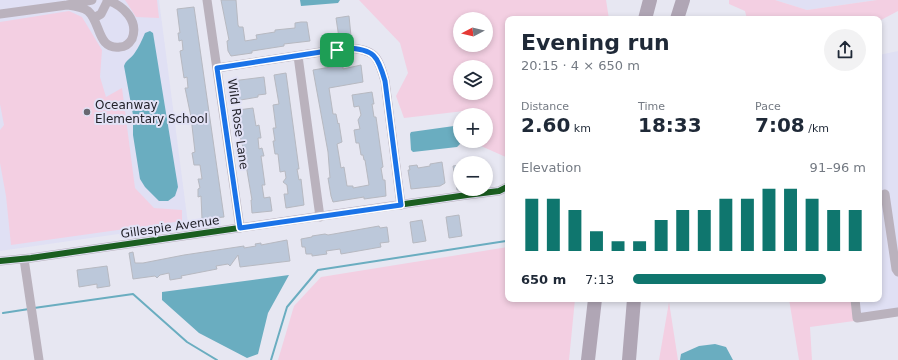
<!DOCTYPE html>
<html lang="en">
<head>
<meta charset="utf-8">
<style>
	:root { --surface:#fff; --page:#f2f2f3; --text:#1f2937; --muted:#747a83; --accent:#0f766e }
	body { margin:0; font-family:"DejaVu Sans",sans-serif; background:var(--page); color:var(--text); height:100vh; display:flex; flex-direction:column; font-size:15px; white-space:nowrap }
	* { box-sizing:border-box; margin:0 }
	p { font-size:13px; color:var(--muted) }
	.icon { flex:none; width:22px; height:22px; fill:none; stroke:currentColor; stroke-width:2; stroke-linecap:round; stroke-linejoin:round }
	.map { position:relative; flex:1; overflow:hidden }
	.side { position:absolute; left:505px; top:16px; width:377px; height:286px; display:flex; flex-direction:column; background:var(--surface); border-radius:8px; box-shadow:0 2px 6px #0003 }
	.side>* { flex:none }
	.needle { width:26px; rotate:263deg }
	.buttons { position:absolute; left:453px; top:12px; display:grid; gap:8px }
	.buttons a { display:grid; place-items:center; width:40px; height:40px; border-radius:50%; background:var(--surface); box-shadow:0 2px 6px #0003; font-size:20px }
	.pin { position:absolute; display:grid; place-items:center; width:34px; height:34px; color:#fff; margin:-17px; border-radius:8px; box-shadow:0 2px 6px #0006 }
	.round { display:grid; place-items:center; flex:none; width:42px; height:42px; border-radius:21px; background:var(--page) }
	.overview { display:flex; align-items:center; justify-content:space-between; height:68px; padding:0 16px }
	h1 { font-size:22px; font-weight:700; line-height:30px }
	.metrics { display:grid; grid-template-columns:repeat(3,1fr); gap:6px; height:68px; padding:4px 16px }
	.metrics div { display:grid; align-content:center }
	.metrics b { font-size:20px; font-weight:700 }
	.metrics small { font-size:11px; font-weight:400 }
	.metrics p { font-size:11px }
	.chart { height:112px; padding:8px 16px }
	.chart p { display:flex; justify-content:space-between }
	.chart svg { width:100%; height:72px; margin-top:4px; stroke:var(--accent); stroke-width:6 }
	ul { padding:0 16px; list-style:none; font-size:13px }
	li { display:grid; grid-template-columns:64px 48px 1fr; align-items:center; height:30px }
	li i { height:10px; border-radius:5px; background:var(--accent) }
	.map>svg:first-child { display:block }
	.built { fill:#e0e0f4 }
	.green { fill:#f3cfe2; fill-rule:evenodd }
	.water { fill:#6aadc0 }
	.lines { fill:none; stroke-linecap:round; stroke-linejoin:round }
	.stream { stroke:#6aadc0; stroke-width:2 }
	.building { fill:#bcc8da; stroke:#b7b9c1 }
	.minor { stroke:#bab2bd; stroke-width:9 }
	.highway { stroke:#b0a6b5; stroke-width:14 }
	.cycleway-casing { stroke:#e2e2f6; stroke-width:8 }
	.cycleway { stroke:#1b5e20; stroke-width:6 }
	.route-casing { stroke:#fff; stroke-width:8 }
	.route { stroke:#1a73e8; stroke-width:5 }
	.poi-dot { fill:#676770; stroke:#e2e2f6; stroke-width:1.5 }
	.labels { text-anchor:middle; stroke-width:4; stroke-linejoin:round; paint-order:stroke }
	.poi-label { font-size:12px; fill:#22222a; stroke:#e2e2f6; text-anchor:start }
	.street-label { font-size:12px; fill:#22222a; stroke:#e2e2f6 }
</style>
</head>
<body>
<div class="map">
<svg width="898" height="360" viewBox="0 0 898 360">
	<rect width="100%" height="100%" fill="#e7e7f2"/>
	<path class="built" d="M0,0H159L188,224L0,251Z
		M775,0H877L807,10Z
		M898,51V314L854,321L851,299H879V55Z"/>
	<path class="green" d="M125,0H157L159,18L136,17Z
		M359,0H606L609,19H508V158L472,142V141H486V115H465L464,111L404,118L396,96L408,73L400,43ZM460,19H486V45H460ZM460,67H486V93H460Z
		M729,0H775L807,10L877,0H898V11L881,20L879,22V19H747L745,11L729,4Z
		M69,11L82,17L102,50L100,77L106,97L122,88L135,188L154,208L182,210V221L11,245L6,196L0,163V130L4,125L0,104V22Z
		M508,247V299H575L569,360H278L294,306L321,277Z
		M789,299H851L854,321L810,327L812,360H799Z
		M669,302L678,360H659Z"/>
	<path class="water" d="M300,0H340L338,3L301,6Z
		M150,31L153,33L178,187L175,196L168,201H159L145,187L140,179L133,135V115L124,66C126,60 130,59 134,54C139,47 142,40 145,33Z
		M454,126L456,128L460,144L457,147L413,152L411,150L410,134L411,132Z
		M289,275L268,313L258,354L247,358L199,333L162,300V292Z
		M715,344L726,347L733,360H680L681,354L699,346Z"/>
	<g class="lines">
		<path class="stream" d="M34,308L133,294L187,342L217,360
			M3,313L29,309
			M271,360L287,307L318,270L506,241L508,239"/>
	</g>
	<path class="building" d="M221,0H236L238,25L239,27H243L245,41L257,39L256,35L275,32V30L295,28V23L301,22H307L310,41L284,44V46L252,51V53L231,56L228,51L227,41L229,40Z
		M194,7L224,217L202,219L201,196L198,197V189L200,188L198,179H202L200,165H194L192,153L195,152L191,117L185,88H188L187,77L184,78L180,51L183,50L182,40L179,41L178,33H180L177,9Z
		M349,16L351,36L339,38L336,18Z
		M343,65V69L361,65L363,82L329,88L333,114H336L338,124L339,123L342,142L337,144L341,168L344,167L347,186H353V188L369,185L365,160H364L363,155H361L359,143H356L354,130L360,129L358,120L361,115L359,106L354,107L352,95L372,92L374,104H372L374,117H376L383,167L381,168L383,180H385L386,196L364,199V197L333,202L331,196L328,178H330L328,152L313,70Z
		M286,73L299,169H297L299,180L301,179L304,205L286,208L284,194H288L287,185L283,182L286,178L285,171L280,172L278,154H275L273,141H275L273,128H276L273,105L279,104L274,75Z
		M264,77L266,94L258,95V97L235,101L232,81Z
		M253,108L256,126L259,125L261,138H258L259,149L262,148L264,156H261L265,185H262L264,198L270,197L272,211L252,213L251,200H252L245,159H243V154H245L241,141L238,110Z
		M442,162L445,183L440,186L411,189L408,170H410L409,166L417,165L418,168L430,166V164Z
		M460,165V190H457L453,166Z
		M459,215L462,236L449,238L446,217Z
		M422,220L426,241L413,243L410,222Z
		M379,226L380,228L387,227L389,242L380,243L381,247L341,254L340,249L326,251L327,254L312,256V254H306L305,247H302L301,239L312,237V236L325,234L328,235Z
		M287,240L290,261L240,267L238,255L230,266L228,264L216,266L217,269L181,276L182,278L170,280L169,273L160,275L157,278L155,276L133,279L129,253L133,252L135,263H143L184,255L244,246V248L256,246L255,244L261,243V245Z
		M107,266L110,286L97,288V284L79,287L77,270Z"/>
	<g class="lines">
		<path class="minor" d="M207,0L240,228
			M67,5C74,6 82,7 88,11C101,22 97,50 120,47C125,47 129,44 132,39C139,21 124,6 107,0
			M0,14L67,5L92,0
			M94,18L101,14L108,0
			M298,56L320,217
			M217,68L347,48C375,49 378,56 385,81L401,205
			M885,194L896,269L898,272
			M24,259L39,360
			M0,261L31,258L467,195L499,191L507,187
			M855,299L857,318L898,312"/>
		<path class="highway" d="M645,19L650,0
			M677,19L683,0
			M588,360L595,299
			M629,360L634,299"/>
		<g class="cycleway-casing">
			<path id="cycleway" d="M217,68L347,48C375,49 378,56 385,81L401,205
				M0,261L31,258L467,195L499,191L507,187"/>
		</g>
		<use href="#cycleway" class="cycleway"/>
	</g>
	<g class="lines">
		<g class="route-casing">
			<path id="route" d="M347,48C374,49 378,56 385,81L401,205L240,228L217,68Z"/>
		</g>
		<use href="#route" class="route"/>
	</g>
	<circle class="poi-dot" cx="87" cy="112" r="4"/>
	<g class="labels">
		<g class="poi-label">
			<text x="95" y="109">Oceanway<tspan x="95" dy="14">Elementary School</tspan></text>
		</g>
		<g class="street-label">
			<text transform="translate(238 124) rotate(82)" y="4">Wild Rose Lane</text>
			<text transform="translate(170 227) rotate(-8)" y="4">Gillespie Avenue</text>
		</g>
	</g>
</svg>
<div class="buttons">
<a><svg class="needle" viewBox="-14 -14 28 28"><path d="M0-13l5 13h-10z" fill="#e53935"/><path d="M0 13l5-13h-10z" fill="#747a83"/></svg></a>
<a><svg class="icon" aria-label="layers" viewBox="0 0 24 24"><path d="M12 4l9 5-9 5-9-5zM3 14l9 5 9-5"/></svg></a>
<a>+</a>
<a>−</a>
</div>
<div class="pin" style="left:337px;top:50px;background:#1e9e55"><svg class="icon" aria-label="arrive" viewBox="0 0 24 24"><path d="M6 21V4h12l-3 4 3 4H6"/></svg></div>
<section class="side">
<div class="overview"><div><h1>Evening run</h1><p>20:15 · 4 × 650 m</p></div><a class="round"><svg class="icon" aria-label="share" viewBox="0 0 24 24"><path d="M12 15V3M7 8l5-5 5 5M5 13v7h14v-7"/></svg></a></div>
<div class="metrics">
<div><p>Distance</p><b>2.60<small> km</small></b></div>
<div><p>Time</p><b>18:33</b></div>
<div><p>Pace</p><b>7:08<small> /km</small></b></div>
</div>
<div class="chart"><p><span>Elevation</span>91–96 m</p>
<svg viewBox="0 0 160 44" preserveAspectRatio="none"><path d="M5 44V12M15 44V12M25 44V19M35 44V32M45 44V38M55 44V38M65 44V25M75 44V19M85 44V19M95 44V12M105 44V12M115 44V6M125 44V6M135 44V12M145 44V19M155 44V19"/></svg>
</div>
<ul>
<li><b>650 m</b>7:13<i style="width:83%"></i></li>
</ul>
</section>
</div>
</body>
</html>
